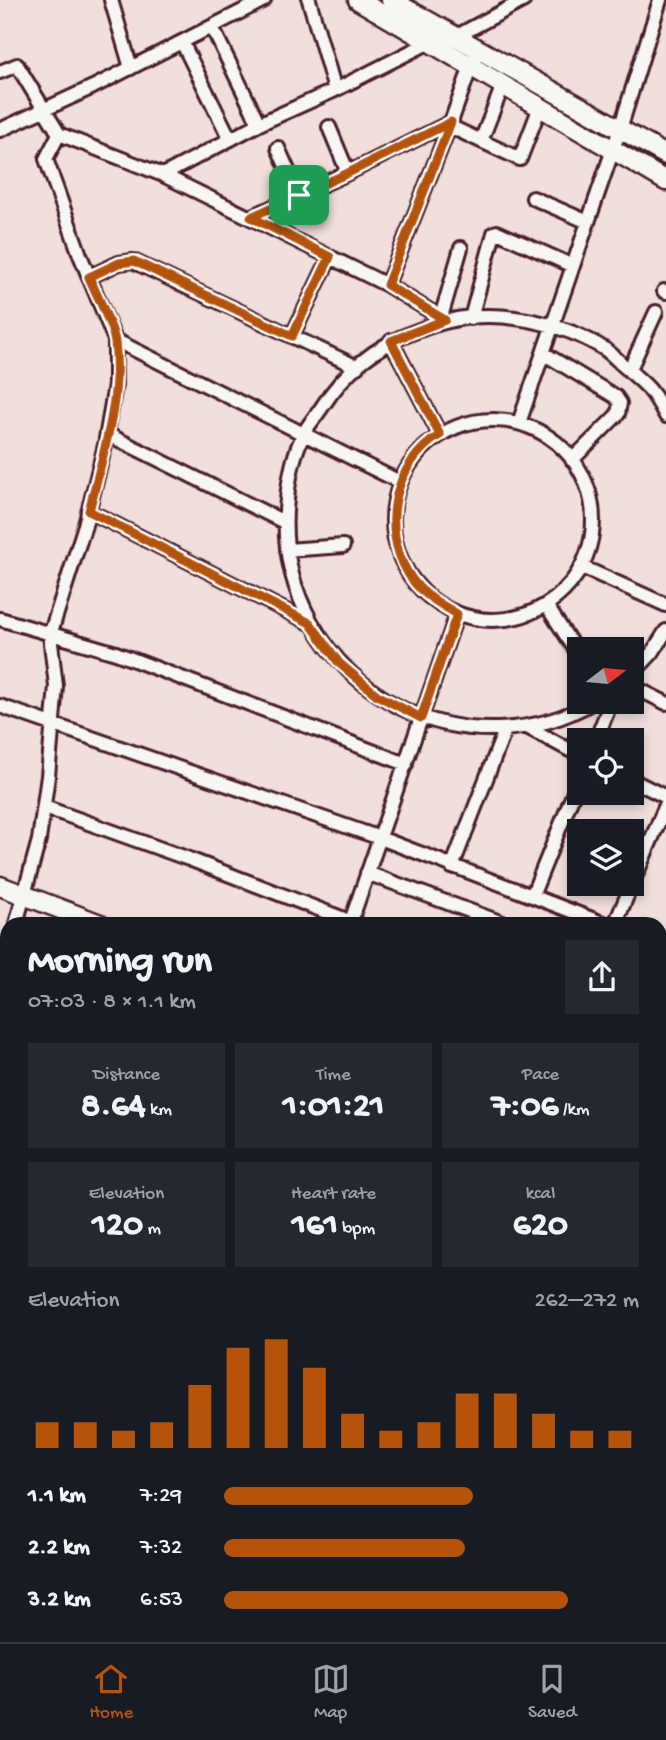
<!DOCTYPE html>
<html lang="en">
<head>
<meta charset="utf-8">
<style>
	:root { --surface:#171b24; --page:#242831; --text:#f1f3f6; --muted:#9ea1a6; --line:#363941; --accent:#b45309 }
	body { margin:0; font-family:"Gochi Hand",sans-serif; background:var(--page); color:var(--text); height:100vh; display:flex; flex-direction:column; font-size:26px; white-space:nowrap }
	* { box-sizing:border-box; margin:0 }
	p { font-size:23px; color:var(--muted) }
	.icon { flex:none; width:38px; height:38px; fill:none; stroke:currentColor; stroke-width:2; stroke-linecap:round; stroke-linejoin:round }
	.map { position:relative; flex:1; overflow:hidden }
	.details { position:absolute; left:0px; top:917px; width:667px; height:726px; display:flex; flex-direction:column; background:var(--surface); border-radius:21px 21px 0 0; box-shadow:0 4px 10px #0003 }
	.details>* { flex:none }
	.needle { width:46px; rotate:74deg }
	.fabs { position:absolute; left:567px; top:637px; display:grid; gap:14px }
	.fabs a { display:grid; place-items:center; width:77px; height:77px; border-radius:0px; background:var(--surface); box-shadow:0 4px 10px #0003; font-size:35px }
	.pin { position:absolute; display:grid; place-items:center; width:60px; height:60px; color:#fff; margin:-30px; border-radius:14px; box-shadow:0 4px 10px #0006 }
	.round { display:grid; place-items:center; flex:none; width:74px; height:74px; border-radius:0px; background:var(--page) }
	.summary { display:flex; align-items:center; justify-content:space-between; height:119px; padding:0 28px }
	h1 { font-size:38px; font-weight:800; line-height:52px }
	.metrics { display:grid; grid-template-columns:repeat(3,1fr); gap:10px; height:119px; padding:7px 28px }
	.metrics div { display:grid; align-content:center; border-radius:0px; background:var(--page); text-align:center }
	.metrics b { font-size:35px; font-weight:800 }
	.metrics small { font-size:19px; font-weight:400 }
	.metrics p { font-size:19px }
	.chart { height:196px; padding:14px 28px }
	.chart p { display:flex; justify-content:space-between }
	.chart svg { width:100%; height:126px; margin-top:7px; stroke:var(--accent); stroke-width:6 }
	ul { padding:0 28px; list-style:none; font-size:23px }
	li { display:grid; grid-template-columns:112px 84px 1fr; align-items:center; height:52px }
	li i { height:18px; border-radius:9px; background:var(--accent) }
	.tabs { display:flex; justify-content:space-around; align-items:center; height:98px; border-top:2px solid var(--line); background:var(--surface); font-size:19px; color:var(--muted) }
	.tabs a { display:grid; justify-items:center; gap:4px }
	.tabs .current { color:var(--accent) }
	.map>svg:first-child { display:block }
	.lines { fill:none; stroke-linecap:round; stroke-linejoin:round }
	.lane-casing { stroke:#4a1f2b; stroke-width:11 }
	.street-casing { stroke:#4a1f2b; stroke-width:18 }
	.secondary-casing { stroke:#4a1f2b; stroke-width:23 }
	.lane { stroke:#f6f6f2; stroke-width:6 }
	.street { stroke:#f6f6f2; stroke-width:12 }
	.secondary { stroke:#f6f6f2; stroke-width:18 }
	.route-casing { stroke:#fff; stroke-width:14 }
	.route { stroke:#b45309; stroke-width:9 }
</style>
</head>
<body>
<div class="map">
<svg width="666" height="1642" viewBox="0 0 666 1642">
	<rect width="100%" height="100%" fill="#f0dfda"/>
	<filter id="ink" filterUnits="userSpaceOnUse"><feTurbulence type="fractalNoise" baseFrequency=".0143" numOctaves="2"/><feDisplacementMap in="SourceGraphic" scale="14" xChannelSelector="R" yChannelSelector="G"/><feConvolveMatrix kernelMatrix="1 2 1 2 8 2 1 2 1" color-interpolation-filters="sRGB"/></filter>
	<g filter="url(#ink)">
		<g class="lines">
			<g class="lane-casing">
				<path id="lane" d="M0,1016L7,1019"/>
			</g>
			<g class="street-casing">
				<path id="street" d="M111,0L131,68
					M309,0L335,90
					M212,27L259,124
					M455,37L524,0
					M182,42L230,139
					M0,72L17,65L59,134L163,175L387,285
					M449,126L520,159L540,107
					M329,127L348,173
					M0,130L93,87L264,0
					M481,141L503,85
					M278,148L299,195
					M163,175L259,124L335,90L430,42
					M533,198L588,222
					M251,217L348,173L451,122
					M89,277L119,263L133,261L357,367
					M664,291L666,292
					M441,317L461,248
					M471,318L494,233L497,232L573,266
					M445,320L387,285L451,122L477,49
					M292,336L330,257
					M115,340L400,482
					M391,341L440,435
					M543,353L616,397L620,403L618,414L572,460
					M629,371L656,312
					M393 520a100 100 0 1 1 200 0a100 100 0 1 1-200 0Z
					M519,423L620,129L660,0
					M107,434L284,522
					M89,511L310,623
					M287,550L343,546
					M582,567L666,605
					M546,605L579,655
					M0,619L116,653L406,764
					M632,674L652,653L666,631
					M632,686L666,703
					M593,702C535,736 462,738 401,708C323,668 277,587 287,499C289,477 294,453 304,433C309,424 316,416 322,407C345,371 374,347 414,332C455,316 485,312 528,320C554,325 583,335 606,350C614,356 622,365 630,371C636,377 644,383 649,389C656,397 661,407 666,416
					M0,706L380,838L532,896
					M527,727L579,755
					M596,740L611,702
					M579,780L532,896L605,924
					M632,780L666,797
					M44,807L189,859L357,924
					M452,867L505,730
					M367,873L505,924
					M16,924L39,840L48,776L56,686L50,635L85,525L105,445L115,385V340L80,255L46,159L59,134
					M350,924L457,614
					M615,924L666,805
					M660,945L666,948
					M0,973L7,951
					M660,981L666,983
					M660,1035L666,1037
					M660,1070L666,1073
					M0,1126L7,1128
					M0,1317L7,1295
					M660,1372L666,1358
					M660,1481L666,1484
					M0,1524L7,1526
					M0,1605L7,1609
					M660,1618L666,1604
					M67,1636L80,1642
					M304,1636L316,1642
					M0,1639L7,1623
					M98,1642L100,1636
					M421,1642L424,1636
					M538,1642L541,1636
					M649,1642L651,1636"/>
			</g>
			<g class="secondary-casing">
				<path id="secondary" d="M358,0L666,181
					M391,0L666,155
					M0,886L100,924
					M660,1133L666,1135"/>
			</g>
			<use href="#lane" class="lane"/>
			<use href="#street" class="street"/>
			<use href="#secondary" class="secondary"/>
		</g>
	</g>
	<g class="lines" filter="url(#ink)">
		<g class="route-casing">
			<path id="route" d="M451,122L387,285L445,320L391,341L440,435C393,463 381,528 408,573C419,593 439,603 457,614L421,718L377,695L339,663L310,623L89,511C102,458 122,398 115,342C113,325 96,294 89,277L119,263L134,261L292,336L330,257L251,217L348,173Z"/>
		</g>
		<use href="#route" class="route"/>
	</g>
</svg>
<div class="fabs">
<a><svg class="needle" viewBox="-14 -14 28 28"><path d="M0-13l5 13h-10z" fill="#e53935"/><path d="M0 13l5-13h-10z" fill="#9ea1a6"/></svg></a>
<a><svg class="icon" aria-label="locate" viewBox="0 0 24 24"><circle cx="12" cy="12" r="6"/><path d="M12 2v4M12 18v4M2 12h4M18 12h4"/></svg></a>
<a><svg class="icon" aria-label="layers" viewBox="0 0 24 24"><path d="M12 4l9 5-9 5-9-5zM3 14l9 5 9-5"/></svg></a>
</div>
<div class="pin" style="left:299px;top:195px;background:#1e9e55"><svg class="icon" aria-label="arrive" viewBox="0 0 24 24"><path d="M6 21V4h12l-3 4 3 4H6"/></svg></div>
<section class="details">
<div class="summary"><div><h1>Morning run</h1><p>07:03 · 8 × 1.1 km</p></div><a class="round"><svg class="icon" aria-label="share" viewBox="0 0 24 24"><path d="M12 15V3M7 8l5-5 5 5M5 13v7h14v-7"/></svg></a></div>
<div class="metrics">
<div><p>Distance</p><b>8.64<small> km</small></b></div>
<div><p>Time</p><b>1:01:21</b></div>
<div><p>Pace</p><b>7:06<small> /km</small></b></div>
</div>
<div class="metrics">
<div><p>Elevation</p><b>120<small> m</small></b></div>
<div><p>Heart rate</p><b>161<small> bpm</small></b></div>
<div><p>kcal</p><b>620</b></div>
</div>
<div class="chart"><p><span>Elevation</span>262–272 m</p>
<svg viewBox="0 0 160 44" preserveAspectRatio="none"><path d="M5 44V35M15 44V35M25 44V38M35 44V35M45 44V22M55 44V9M65 44V6M75 44V16M85 44V32M95 44V38M105 44V35M115 44V25M125 44V25M135 44V32M145 44V38M155 44V38"/></svg>
</div>
<ul>
<li><b>1.1 km</b>7:29<i style="width:60%"></i></li>
<li><b>2.2 km</b>7:32<i style="width:58%"></i></li>
<li><b>3.2 km</b>6:53<i style="width:83%"></i></li>
</ul>
</section>
</div>
<nav class="tabs">
<a class="current"><svg class="icon" aria-label="home" viewBox="0 0 24 24"><path d="M3 11l9-7 9 7M6 9v11h12V9"/></svg>Home</a>
<a><svg class="icon" aria-label="map" viewBox="0 0 24 24"><path d="M3 6l6-2 6 2 6-2v14l-6 2-6-2-6 2zM9 4v14M15 6v14"/></svg>Map</a>
<a><svg class="icon" aria-label="saved" viewBox="0 0 24 24"><path d="M7 4h10v16l-5-4-5 4z"/></svg>Saved</a>
</nav>
</body>
</html>
